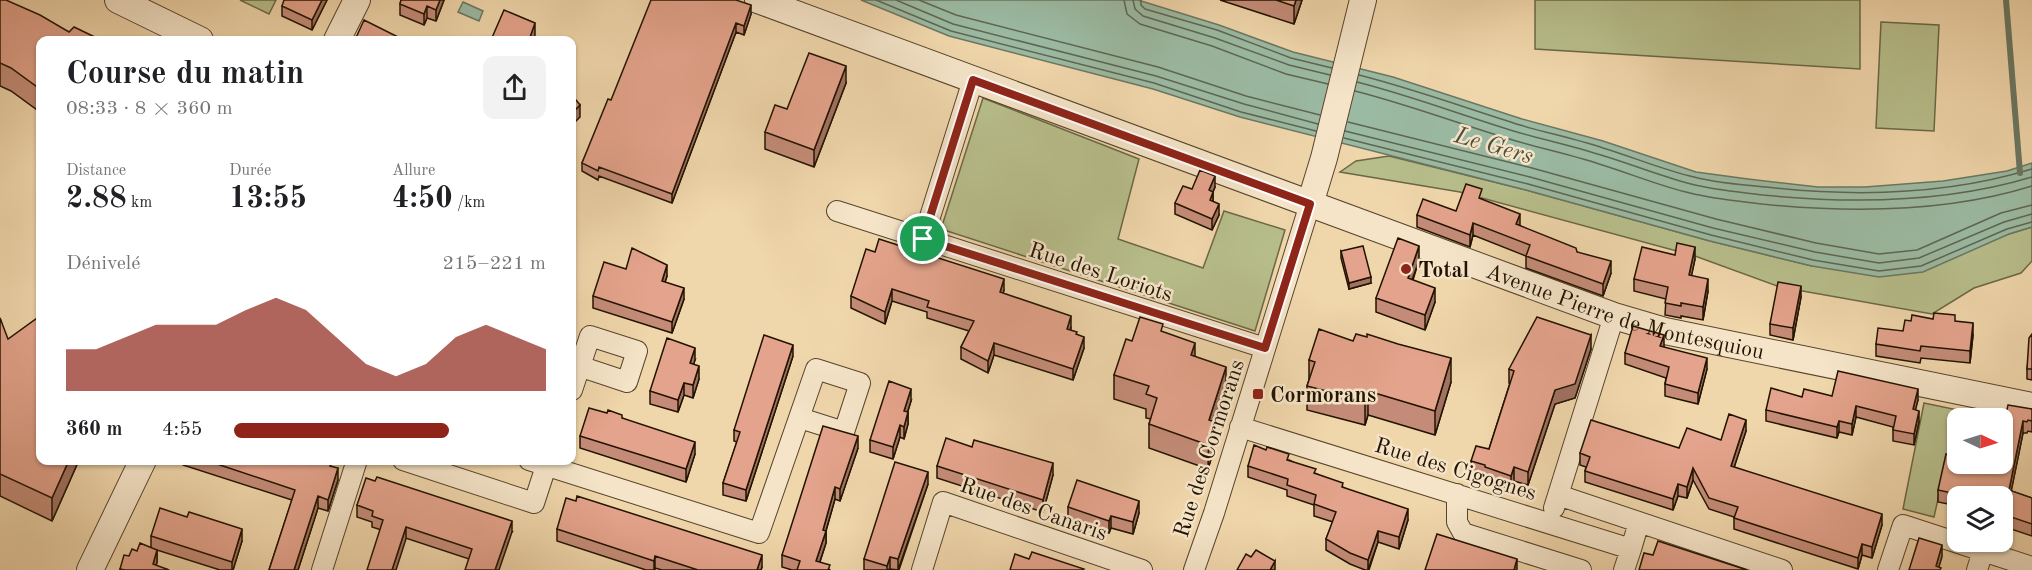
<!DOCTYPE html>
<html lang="fr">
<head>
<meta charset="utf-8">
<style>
	:root { --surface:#fff; --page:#f2f2f2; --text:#202124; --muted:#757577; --accent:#8f2418 }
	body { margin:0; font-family:"Old Standard TT",serif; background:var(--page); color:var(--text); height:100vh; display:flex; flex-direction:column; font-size:22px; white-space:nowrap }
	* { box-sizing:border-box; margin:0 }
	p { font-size:20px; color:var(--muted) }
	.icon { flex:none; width:33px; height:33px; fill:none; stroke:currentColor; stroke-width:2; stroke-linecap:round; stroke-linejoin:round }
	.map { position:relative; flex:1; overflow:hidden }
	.sheet { position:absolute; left:36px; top:36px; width:540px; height:429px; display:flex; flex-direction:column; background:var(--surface); border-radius:12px; box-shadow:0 2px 4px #0004 }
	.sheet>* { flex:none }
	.needle { width:39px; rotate:94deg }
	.fabs { position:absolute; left:1947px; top:408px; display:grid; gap:12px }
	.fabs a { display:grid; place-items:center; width:66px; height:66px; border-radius:12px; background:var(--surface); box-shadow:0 2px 4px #0004; font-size:30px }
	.pin { position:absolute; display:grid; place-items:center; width:51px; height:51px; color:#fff; margin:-26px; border:3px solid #fff; border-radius:50%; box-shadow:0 2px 6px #0007 }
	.round { display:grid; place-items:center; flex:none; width:63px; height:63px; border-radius:12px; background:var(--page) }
	.summary { display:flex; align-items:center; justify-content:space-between; height:102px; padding:0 30px }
	h1 { font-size:33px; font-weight:600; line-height:45px }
	.stats { display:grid; grid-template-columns:repeat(3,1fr); gap:9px; height:102px; padding:6px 30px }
	.stats div { display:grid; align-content:center }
	.stats b { font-size:30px; font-weight:600 }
	.stats small { font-size:16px; font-weight:400 }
	.stats p { font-size:16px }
	.chart { height:168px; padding:12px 30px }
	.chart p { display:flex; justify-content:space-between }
	.chart svg { width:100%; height:108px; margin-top:6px; fill:var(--accent); opacity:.7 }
	ul { padding:0 30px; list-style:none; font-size:20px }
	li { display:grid; grid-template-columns:96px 72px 1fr; align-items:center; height:45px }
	li i { height:15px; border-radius:8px; background:var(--accent) }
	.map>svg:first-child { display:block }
	.green { fill:#b7be8b; stroke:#6c6846; stroke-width:1.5 }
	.water { fill:#9bbaa3; stroke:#6b7762; stroke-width:1.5 }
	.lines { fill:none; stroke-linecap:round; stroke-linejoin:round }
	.shore { stroke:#5e6652; stroke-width:1.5 }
	.stream { stroke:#6b7762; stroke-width:6 }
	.minor-casing { stroke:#56442c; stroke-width:22 }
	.tertiary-casing { stroke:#56442c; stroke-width:28 }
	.minor { stroke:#f5e4c8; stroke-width:20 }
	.tertiary { stroke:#f5e4c8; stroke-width:26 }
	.wall { fill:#c48c78; stroke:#221301; stroke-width:1.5 }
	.shaded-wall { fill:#a07262; stroke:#221301; stroke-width:1.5 }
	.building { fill:#e4a38c; stroke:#221301; stroke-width:1.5 }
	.route-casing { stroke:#fff; stroke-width:12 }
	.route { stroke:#8f2418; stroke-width:8 }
	.poi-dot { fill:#8f2418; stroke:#f5e4c8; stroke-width:2 }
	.labels { text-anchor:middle; stroke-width:5; stroke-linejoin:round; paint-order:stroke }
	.poi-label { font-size:22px; font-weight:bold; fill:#221301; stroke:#f5e4c8; text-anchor:start }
	.street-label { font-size:22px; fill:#221301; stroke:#f5e4c8 }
	.water-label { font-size:24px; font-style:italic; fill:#4c4d3a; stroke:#f5e4c8 }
</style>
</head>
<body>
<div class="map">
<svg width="2032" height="570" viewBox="0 0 2032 570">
	<rect width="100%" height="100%" fill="#f0d6ab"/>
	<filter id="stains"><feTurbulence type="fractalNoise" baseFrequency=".00333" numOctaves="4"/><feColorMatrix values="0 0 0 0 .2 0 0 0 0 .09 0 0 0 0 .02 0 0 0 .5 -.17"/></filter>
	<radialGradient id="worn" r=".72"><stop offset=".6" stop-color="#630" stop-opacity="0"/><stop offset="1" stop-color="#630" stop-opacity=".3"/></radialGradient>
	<path class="green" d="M240,0H276L269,14Z
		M1535,0H1860V69L1535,49Z
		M1881,22L1939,25L1934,131L1876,128Z
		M983,98L1139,159L1118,239L1203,268L1224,211L1285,230L1255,331L941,229Z
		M1389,156L1526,190L1710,241L1812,266L2009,234L2032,227V261L2021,273L1974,288L1932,314L1780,287L1695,256L1460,192L1340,172L1356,161Z
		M1924,403L1958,410L1934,517L1903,509Z"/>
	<path class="water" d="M861,0H1138L1219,25L1293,52L1393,77L1522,119L1603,141L1696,172L1748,179L1818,187H1865L1943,181L2007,171L2032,163V227L2009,234L1923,272L1879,277L1812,266L1710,241L1526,190L1240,117L1153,89L949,36Z
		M463,2L483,11L479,21L458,12Z"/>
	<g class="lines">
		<path class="shore" d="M876,0L951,31L1154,83L1241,112L1316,131
			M896,0L953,24L1156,76L1244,104L1318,124
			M919,0L956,15L1158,67L1246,96L1320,115
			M1124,0L1127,14L1140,24L1212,46L1286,74L1328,84
			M1133,0L1135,9L1143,16L1215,38L1289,65L1330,75
			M1141,0V5L1145,9L1217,30L1291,58L1332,68
			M1359,75C1414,89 1466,108 1520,125C1547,133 1576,139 1603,148C1633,157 1663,170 1694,177C1717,183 1742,185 1766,187C1854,197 1947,195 2032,169
			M1357,82C1412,96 1464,116 1517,132C1545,140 1573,146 1601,155C1631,164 1660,176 1691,184C1714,190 1739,192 1763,195C1852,204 1946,203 2032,177
			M1355,91C1410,105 1462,125 1516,141C1543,149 1572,155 1599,164C1629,173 1659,186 1690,193C1713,199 1738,201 1762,204C1851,213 1946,213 2032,186
			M1348,122L1532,168L1716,219L1816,243L1879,254L1917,250L2001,213L2032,205
			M1345,131L1530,177L1713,228L1815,252L1879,263L1919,258L2004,222L2032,214
			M1344,138L1528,184L1711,235L1813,260L1879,271L1921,266L2007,229L2032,222"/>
		<path class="stream" d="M2006,0L2020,173"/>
		<g class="minor-casing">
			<path id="minor" d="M837,211L1265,348
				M923,239L973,80
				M572,390L590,336L637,351L627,382L579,366
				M1240,427L1631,549L1639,522
				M403,460L534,503L548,460
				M529,460L759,533L816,369L860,383L844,432L800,418
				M1457,494V522L1463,533L1581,570
				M1558,495L1782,570
				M1554,508L1614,316
				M322,570L357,460
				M922,570L943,502L1142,570
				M1194,570L1214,513L1310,204
				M1624,570L1631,549
				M1888,570L1903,525L2032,567
				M1977,570L1983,551"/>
		</g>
		<g class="tertiary-casing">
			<g id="tertiary">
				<path d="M118,0L200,40"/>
				<path id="s1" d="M758,0L1614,316L1665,331L2032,406"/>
				<path d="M337,40L357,0"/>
				<path d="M1310,204L1324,158L1363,0"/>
				<path d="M90,570L143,460"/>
			</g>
		</g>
		<use href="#minor" class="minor"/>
		<use href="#tertiary" class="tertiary"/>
	</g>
	<path class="wall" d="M0,0L69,32L40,40V112L11,91L0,86Z
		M327,0L312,30L282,16V6Z
		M401,0H444L436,21L427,18L424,25L400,15V4Z
		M1220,0H1302L1294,24Z
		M751,14L744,35L736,32L672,203L599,176L598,180L582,171V163L611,100Z
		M846,83L814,167L765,149V132L787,109Z
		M1215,187L1213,192V201L1219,215L1212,230L1175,214V203L1192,189Z
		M1482,199L1520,226L1577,252L1611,273L1603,296L1526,268V256L1473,235L1470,247L1417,227V215L1456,211Z
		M1341,251L1371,283L1349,289L1341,258Z
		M875,252L1004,290L1003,293L1071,327V330L1077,334L1084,348L1073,380L994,355L988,373L961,359V347L969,331L927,318V312L892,301L885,324L851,308V296Z
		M1675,255L1695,259L1691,276L1708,291L1703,320L1681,316V318L1665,315L1666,299L1634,291V279Z
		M1419,260L1413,280L1435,302L1425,330L1376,312V298Z
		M626,269L667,276L665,282L684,299L672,333L593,308V296Z
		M1801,297L1793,340L1770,335V324Z
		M0,318L40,460H79L52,521L0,496Z
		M1933,319L1955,321L1973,335L1970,363L1921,358L1920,363L1876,356V344L1903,331L1911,321Z
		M1163,332L1195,356L1226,391L1215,427V446L1208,469L1149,448V424L1151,419L1146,418V409L1114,399V375L1132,341Z
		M2032,334V380L2027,379V369Z
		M1664,347L1707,369L1698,404L1665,396V384L1666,378L1625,364V353Z
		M1591,349L1575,398L1555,404L1528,485L1514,481L1511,489L1485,481V478L1471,474V461L1489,449L1510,383H1509V369Z
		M793,356L746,501L723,495V483L737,442L734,441V430Z
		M695,360L693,365L699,379L693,398L684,395L678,412L650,404V391Z
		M1309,360L1451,382L1435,435L1368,415L1365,425L1307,410V386L1309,380Z
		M1832,396L1918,400L1915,410L1919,422L1914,445L1893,441V427L1856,417L1852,435L1839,432L1837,438L1766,421V410L1802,397Z
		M911,401L908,411V424L904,439L900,437L893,459L870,452V440Z
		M2029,409H2032V432L2028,431L2027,433H2023L2011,491L2032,498V536L2002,526V496H1958V506L1938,502V490L1996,465Z
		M622,418L695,454L686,482L580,448V436Z
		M1746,431L1734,467L1882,525L1872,558L1862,555L1858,569L1734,529V517L1709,509L1693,480L1687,498L1678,496L1673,510L1585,482V471L1586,467L1580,465V453L1679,448L1721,440Z
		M858,448L840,501L835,499L826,531V543L820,562L830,570H792L782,567V555Z
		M183,460H322L331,466L338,480L328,511L318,508L298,570H269L292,500L183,465Z
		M1289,460L1408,520L1399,549L1378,542L1369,570H1365L1350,564L1326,550V539L1333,522L1314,516V505L1287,496V490L1248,477V466Z
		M937,466L1053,475L1043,512L937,478Z
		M928,484L899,570L890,569V570H864V559Z
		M357,505L512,532L469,559L372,527V522L357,517Z
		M1068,507L1139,513L1133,534L1111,528L1109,533L1068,519Z
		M557,529L762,567L761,570H662L655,568V570H646L557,541Z
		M151,536L242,541L233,570H220L157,550V562L156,566L169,570H120V569L129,556L137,551L151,548Z"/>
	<path class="shaded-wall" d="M322,0H327L312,30V20Z
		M440,0H444L436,21V10Z
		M1296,0H1302L1294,24V6Z
		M751,5V14L744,35V26Z
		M427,6V18L424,25V14Z
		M535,23V35L533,40H529Z
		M736,23V32L672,203V194Z
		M846,66V83L814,167V150Z
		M580,105V117L572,125V113Z
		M1215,176V187L1209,201V190Z
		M1213,192V203L1210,200Z
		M1219,204V215L1212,230V219Z
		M1520,214V226L1516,224Z
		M1473,223V235L1470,247V235Z
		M1419,246V260L1408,292V278Z
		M1695,247V259L1689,288V275Z
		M1611,261V273L1603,296V284Z
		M667,265V276L662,292V281Z
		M1371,277V283L1349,289V283Z
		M1004,279V290L1000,304V292Z
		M1708,279V291L1703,320V307Z
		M1801,286V297L1793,340V328Z
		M684,288V299L672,333V322Z
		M1435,288V302L1425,330V315Z
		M892,289V301L885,324V312Z
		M1071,316V327L1067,340V329Z
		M1973,323V335L1970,363V351Z
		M1591,335V349L1575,398L1555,404L1528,485V472L1555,390Z
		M1664,335V346L1660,357V346Z
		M1084,337V348L1073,380V369Z
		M994,343V355L988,373V361Z
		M1195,343V367L1191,355Z
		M793,345V356L746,501V490Z
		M695,348V360L690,376V363Z
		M1451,358V382L1435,435V411Z
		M1707,358V369L1698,404V393Z
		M699,366V379L693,398V385Z
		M1226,367V391L1215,427V446L1208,469L1209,420Z
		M684,383V395L678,412V400Z
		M911,389V401L904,423V411Z
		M1918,389V400L1913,420V409Z
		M1368,391V415L1365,425V401Z
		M1856,406V417L1852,435V424Z
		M1919,411V422L1914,445V434Z
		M908,412V424L904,439V427Z
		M1746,420V431L1731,477V466Z
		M1839,421V432L1837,438V427Z
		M2023,421V433L2009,502V490Z
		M900,425V437L893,459V447Z
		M858,436V448L840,501V489Z
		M695,442V454L686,482V469Z
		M69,460H79L52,521V498Z
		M1053,463V475L1043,512V500Z
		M1514,467V481L1511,489V476Z
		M338,468V480L328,511V500Z
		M1693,468V480L1687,498V487Z
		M928,472V484L898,570V559Z
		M1678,484V496L1673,510V499Z
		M835,487V499L823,541V530Z
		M318,496V508L298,570H294Z
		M1139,501V513L1133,534V522Z
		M1408,509V520L1399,549V537Z
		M1882,514V525L1872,558V547Z
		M1111,516V528L1109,533V521Z
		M512,521V532L499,570H495Z
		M406,527V539L396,570H392Z
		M242,529V541L233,570H232V562Z
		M826,531V543L817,570L816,561Z
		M1378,531V542L1368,570V560Z
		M1862,544V555L1858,569V558Z
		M1942,545V557L1938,570L1936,566Z
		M157,550V562L155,570L153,564Z
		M762,555V567L761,570H757Z
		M655,556V568L654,570V561Z
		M890,557V569L887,570V566Z
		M1517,559V570H1514Z
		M1275,561V570H1270Z"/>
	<path class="building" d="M0,0H6L40,15L69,32L74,27L101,40H40V89L11,68L0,63Z
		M284,0H322L312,20L282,6Z
		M401,0H440L436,10L427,6L424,14L400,4Z
		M651,0H736L751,5L744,26L736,23L672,194L599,167L598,171L582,163L608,99L611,100Z
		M1276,0H1296L1294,6Z
		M504,10L535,23L529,40H491Z
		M364,20L402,39L401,40H355Z
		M809,53L846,66L814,150L765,132L775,105L787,109Z
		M572,95L580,105L572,113Z
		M1200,170L1215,176L1209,190L1213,192L1210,200L1219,204L1212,219L1175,203L1183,186L1192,189Z
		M1466,184L1482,189L1479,198L1520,214L1516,224L1576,248L1577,252L1611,261L1603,284L1526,256L1530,245L1473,223L1470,235L1417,215L1423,199L1456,211Z
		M1398,238L1419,246L1408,278L1435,288L1425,315L1376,298Z
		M879,239L1004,279L1000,292L1071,316L1067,329L1077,332L1076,334L1084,337L1073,369L994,343L988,361L961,347L974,321L927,307L929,301L892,289L885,312L851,296L866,249L875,252Z
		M1677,243L1695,247L1689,275L1708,279L1703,307L1681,303V306L1665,303L1668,287L1634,279L1642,247L1675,255Z
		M1363,246L1371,277L1349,283L1341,251Z
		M632,248L667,265L662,281L684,288L672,322L593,296L604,262L626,269Z
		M1778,282L1801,286L1793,328L1770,324Z
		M1934,313L1955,315V321L1973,323L1970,351L1921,346L1920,351L1876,344L1878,328L1903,331L1905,320L1911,321L1912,315L1933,319Z
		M40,316V460H69L52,498L0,474V318L8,339Z
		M1140,317L1163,324L1161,331L1195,343L1191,355L1226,367L1209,420L1215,422L1208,445L1149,424L1157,398L1146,394L1149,386L1114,375L1126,339L1132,341Z
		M1537,317L1591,335L1575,384L1555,390L1528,472L1514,467L1511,476L1485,467V465L1471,461L1476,446L1489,449L1514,371L1509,369Z
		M1633,326L1664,335L1660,346L1707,358L1698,393L1665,384L1669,367L1625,353Z
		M1319,329L1353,341L1356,334L1367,337V334L1398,344L1451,358L1435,411L1368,391L1365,401L1307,386L1315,362L1309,360Z
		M2032,334V369H2027L2029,338Z
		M764,335L793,345L746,490L723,483L740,432L734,430Z
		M667,338L695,348L690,363L699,366L693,385L684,383L678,400L650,391Z
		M1838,371L1918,389L1913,409L1919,411L1914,434L1893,430L1896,416L1856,406L1852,424L1839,421L1837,427L1766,410L1771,388L1802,397L1804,389L1832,396Z
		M889,381L911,389L904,411L908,412L904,427L900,425L893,447L870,440Z
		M2008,405L2032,409V421L2028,420L2027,422L2023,421L2009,490L2032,498V524L2002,514V496H1965L1938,490L1946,454L1958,457V464H1988L1996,465V464H2002V432Z
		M589,408L607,413L608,410L622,415V418L695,442L686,469L580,436Z
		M1729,414L1746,420L1731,466L1882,514L1872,547L1862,544L1858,558L1734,518L1738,507L1709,498L1693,468L1687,487L1678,484L1673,499L1585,471L1590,457L1580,453L1591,420L1679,448L1687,428L1721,440Z
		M823,426L858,436L840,489L835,487L823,530L826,531L816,561L830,565L828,570H797L800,561L782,555Z
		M946,438L972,447L974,440L1053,463L1043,500L937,466Z
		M1254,445L1266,450L1267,447L1289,454L1287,460L1316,469L1314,473L1343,483L1342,487L1408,509L1399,537L1378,531L1368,560L1350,553L1326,539L1336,512L1314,504L1316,495L1287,485L1288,479L1248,466Z
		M205,460H322L331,463L330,466L338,468L328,500L318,496L294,570H269L295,490Z
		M895,462L928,472L898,559L890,557L887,566L864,559Z
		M377,477L512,521L495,570H465L472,549L406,527L392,570H367L383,520L372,516L373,511L357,505L366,478L375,481Z
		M1077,480L1139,501L1133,522L1111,516L1109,521L1068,507Z
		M577,496L762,555L757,570H698L655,556L654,561L557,529L566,498L576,501Z
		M160,508L187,517L189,512L242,529L232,562L151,536Z
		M1437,534L1517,559L1514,570H1425Z
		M1919,538L1942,545L1936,566L1941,568L1940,570H1909Z
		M1658,541L1747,570H1639L1644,553L1653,555Z
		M140,543L157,550L153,564L169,570H125L120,569L124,555L129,556L132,549L137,551Z
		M1256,550L1275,561L1270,570H1237L1246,554L1251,557Z
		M1032,552L1084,569L1083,570H1010L1015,554L1029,559Z"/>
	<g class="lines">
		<g class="route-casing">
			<path id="route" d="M973,80L1310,204L1265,348L923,239Z"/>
		</g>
		<use href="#route" class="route"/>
	</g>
	<g class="poi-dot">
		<circle cx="1406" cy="269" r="6"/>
		<rect x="1252" y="388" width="12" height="12" rx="3"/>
	</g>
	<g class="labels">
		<g class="poi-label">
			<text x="1418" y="277">Total</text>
			<text x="1270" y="402">Cormorans</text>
		</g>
		<g class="street-label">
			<text transform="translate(1101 271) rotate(18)" y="8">Rue des Loriots</text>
			<text dy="8" stroke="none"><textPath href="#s1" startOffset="922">Avenue Pierre de Montesquiou</textPath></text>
			<text transform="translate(1208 448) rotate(-72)" y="8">Rue des Cormorans</text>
			<text transform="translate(1456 468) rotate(17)" y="8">Rue des Cigognes</text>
			<text transform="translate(1034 508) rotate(19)" y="8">Rue des Canaris</text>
		</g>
		<g class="water-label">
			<text transform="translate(1494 145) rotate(16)" y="8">Le Gers</text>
		</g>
	</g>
	<rect width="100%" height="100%" filter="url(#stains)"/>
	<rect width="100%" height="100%" fill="url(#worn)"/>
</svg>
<div class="fabs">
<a><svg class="needle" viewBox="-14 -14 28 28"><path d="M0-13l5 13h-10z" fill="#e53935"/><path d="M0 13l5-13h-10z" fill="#757577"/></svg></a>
<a><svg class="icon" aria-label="layers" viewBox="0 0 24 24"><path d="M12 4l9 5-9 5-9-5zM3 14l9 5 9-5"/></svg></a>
</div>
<div class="pin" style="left:923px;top:239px;background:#1e9e55"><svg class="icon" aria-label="arrive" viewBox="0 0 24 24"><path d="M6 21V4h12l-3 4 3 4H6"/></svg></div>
<section class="sheet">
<div class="summary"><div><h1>Course du matin</h1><p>08:33 · 8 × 360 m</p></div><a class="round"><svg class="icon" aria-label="share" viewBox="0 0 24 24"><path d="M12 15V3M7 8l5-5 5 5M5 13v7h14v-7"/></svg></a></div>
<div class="stats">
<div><p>Distance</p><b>2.88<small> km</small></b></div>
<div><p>Durée</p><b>13:55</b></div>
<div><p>Allure</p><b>4:50<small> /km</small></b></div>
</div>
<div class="chart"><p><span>Dénivelé</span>215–221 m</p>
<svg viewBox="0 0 160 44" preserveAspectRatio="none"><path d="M0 44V27L10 27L20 22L30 17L40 17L50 17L60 11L70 6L80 11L90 22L100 33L110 38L120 33L130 22L140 17L150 22L160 27V44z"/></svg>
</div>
<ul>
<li><b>360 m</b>4:55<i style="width:69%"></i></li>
</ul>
</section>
</div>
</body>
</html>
